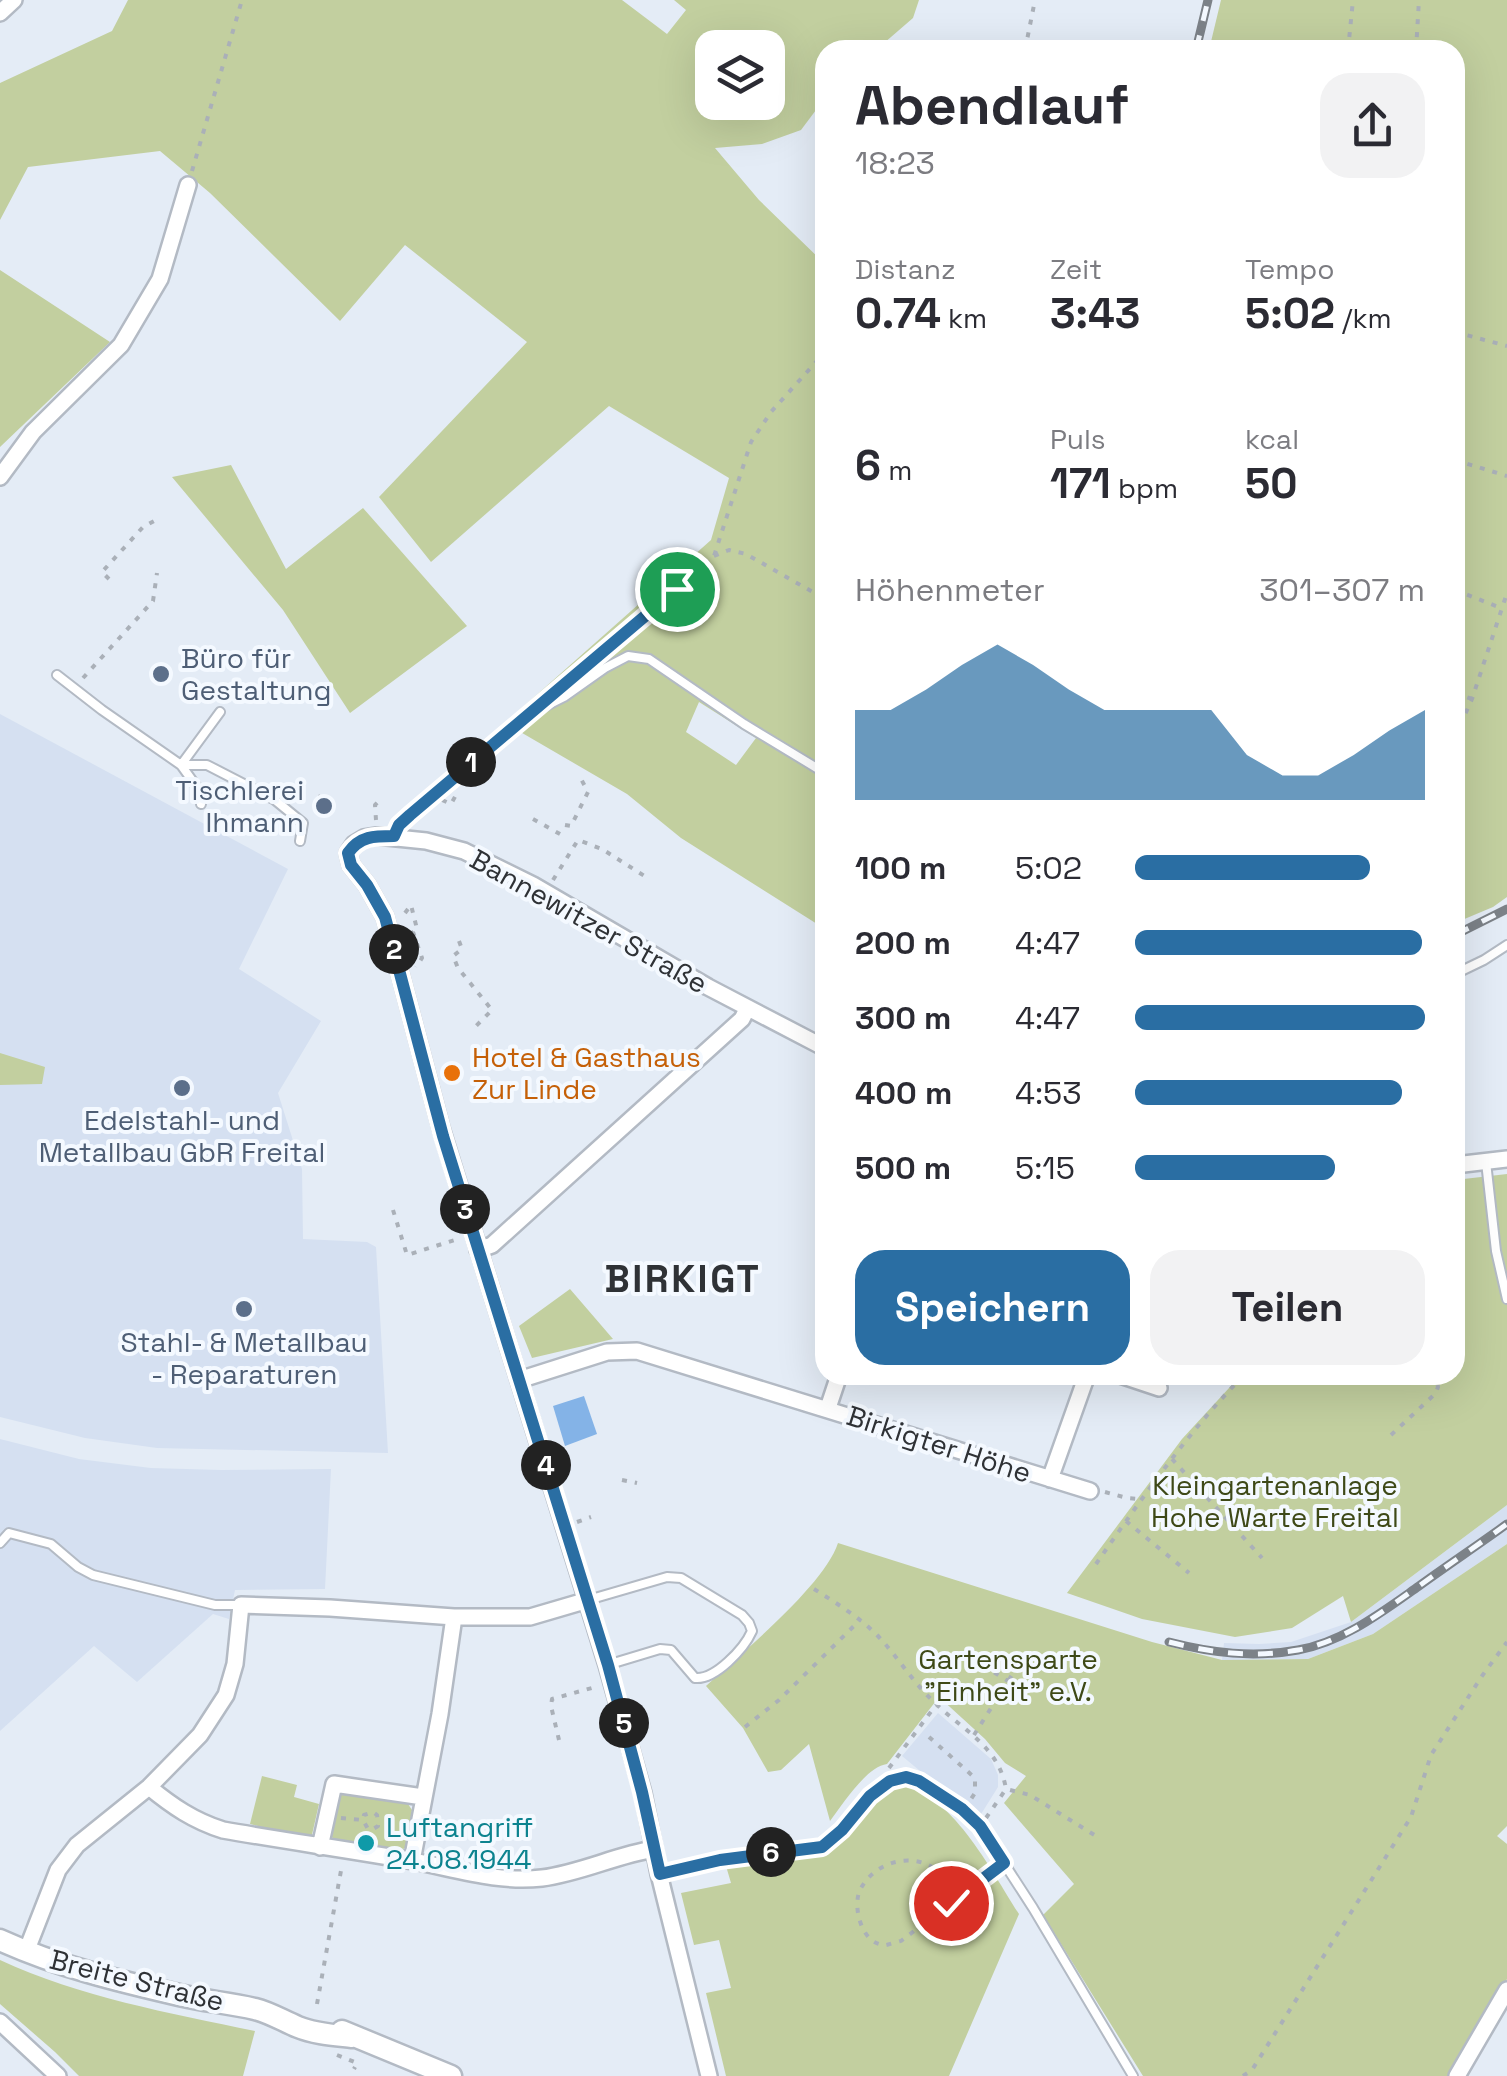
<!DOCTYPE html>
<html lang="de">
<head>
<meta charset="utf-8">
<style>
	:root { --surface:#fff; --page:#f2f2f3; --text:#2b2b33; --muted:#7c7c81; --accent:#2a6ea3 }
	body { margin:0; font-family:"Space Grotesk",sans-serif; background:var(--page); color:var(--text); height:100vh; display:flex; flex-direction:column; font-size:38px; white-space:nowrap }
	* { box-sizing:border-box; margin:0 }
	p { font-size:32px; color:var(--muted) }
	.icon { flex:none; width:55px; height:55px; fill:none; stroke:currentColor; stroke-width:2; stroke-linecap:round; stroke-linejoin:round }
	.map { position:relative; flex:1; overflow:hidden }
	.details { position:absolute; left:815px; top:40px; width:650px; height:1345px; display:flex; flex-direction:column; background:var(--surface); border-radius:30px; box-shadow:0 10px 40px #0002 }
	.details>* { flex:none }
	.tools { position:absolute; left:695px; top:30px; display:grid; gap:20px }
	.tools a { display:grid; place-items:center; width:90px; height:90px; border-radius:20px; background:var(--surface); box-shadow:0 10px 40px #0002; font-size:50px }
	.pin { position:absolute; display:grid; place-items:center; width:85px; height:85px; color:#fff; margin:-42px; border:5px solid #fff; border-radius:50%; box-shadow:0 2px 10px #0007 }
	.km { position:absolute; width:50px; height:50px; margin:-25px; border-radius:50%; background:#222; color:#fff; font-size:28px; line-height:50px; text-align:center }
	.round { display:grid; place-items:center; flex:none; width:105px; height:105px; border-radius:30px; background:var(--page) }
	.overview { display:flex; align-items:center; justify-content:space-between; height:170px; padding:0 40px }
	h1 { font-size:55px; font-weight:700; line-height:75px }
	.metrics { display:grid; grid-template-columns:repeat(3,1fr); gap:15px; height:170px; padding:10px 40px }
	.metrics div { display:grid; align-content:center }
	.metrics b { font-size:42px; font-weight:700 }
	.metrics small { font-size:28px; font-weight:400 }
	.metrics p { font-size:28px }
	.chart { height:280px; padding:20px 40px }
	.chart p { display:flex; justify-content:space-between }
	.chart svg { width:100%; height:180px; margin-top:10px; fill:var(--accent); opacity:.7 }
	.primary-button { display:flex; gap:20px; margin-top:auto; padding:20px 40px }
	.primary-button a { flex:1; height:115px; border-radius:30px; background:var(--accent); color:#fff; font-size:40px; font-weight:700; line-height:115px; text-align:center }
	.primary-button a+a { background:var(--page); color:var(--text) }
	ul { padding:0 40px; list-style:none; font-size:32px }
	li { display:grid; grid-template-columns:160px 120px 1fr; align-items:center; height:75px }
	li i { height:25px; border-radius:12px; background:var(--accent) }
	.map>svg:first-child { display:block }
	.built { fill:#d5e0f1 }
	.green { fill:#c2cf9f; fill-rule:evenodd }
	.water { fill:#84b3e7 }
	.lines { fill:none; stroke-linecap:round; stroke-linejoin:round }
	.lane-casing { stroke:#b3bac4; stroke-width:12 }
	.street-casing { stroke:#b3bac4; stroke-width:20 }
	.secondary-casing { stroke:#b3bac4; stroke-width:25 }
	.path { stroke:#aab0b8; stroke-width:4; stroke-dasharray:5 8; stroke-linecap:butt }
	.lane { stroke:#fff; stroke-width:8 }
	.street { stroke:#fff; stroke-width:15 }
	.secondary { stroke:#fff; stroke-width:20 }
	.rail-casing { stroke:#7c8288; stroke-width:9 }
	.rail { stroke:#f4f9ff; stroke-width:5; stroke-dasharray:15; stroke-linecap:butt }
	.route-casing { stroke:#fff; stroke-width:20 }
	.route { stroke:#2a6ea3; stroke-width:12 }
	.service-dot { fill:#5c6f8a; stroke:#f4f9ff; stroke-width:4 }
	.food-dot { fill:#e8710a; stroke:#f4f9ff; stroke-width:4 }
	.culture-dot { fill:#0f9aa8; stroke:#f4f9ff; stroke-width:4 }
	.labels { text-anchor:middle; stroke-width:8; stroke-linejoin:round; paint-order:stroke }
	.service-label { font-size:28px; fill:#4e5e75; stroke:#f4f9ff }
	.street-label { font-size:28px; fill:#2f3236; stroke:#f4f9ff }
	.food-label { font-size:28px; fill:#c56008; stroke:#f4f9ff; text-anchor:start }
	.park-label { font-size:28px; fill:#3e4917; stroke:#f4f9ff }
	.culture-label { font-size:28px; fill:#0d838f; stroke:#f4f9ff; text-anchor:start }
	.district-label { font-size:38px; font-weight:bold; letter-spacing:2.5px; fill:#2f3236; stroke:#f4f9ff }
</style>
</head>
<body>
<div class="map">
<svg width="1507" height="2076" viewBox="0 0 1507 2076">
	<rect width="100%" height="100%" fill="#e4ecf6"/>
	<path class="built" d="M0,714L288,869L239,969L321,1021L278,1093L302,1169L303,1239L367,1242L376,1247L388,1453L157,1448L85,1438L0,1417Z
		M0,1439L79,1459L151,1468L221,1470L331,1469L325,1589L235,1590L229,1619L213,1614L137,1682L94,1646L0,1731Z
		M1507,1505V1544L1373,1634L1308,1659L1222,1660L1224,1643L1259,1644L1291,1642L1351,1622Z
		M938,1713L991,1759L998,1775V1787L978,1819L902,1756Z"/>
	<path class="green" d="M128,0H622L667,34L686,10L674,0H919L913,18L876,50H825V98L801,130L762,144L715,148L759,200L825,264V776L823,779L825,781V929L681,838L627,794L505,723L711,540L729,478L609,406L431,562L379,497L527,342L405,245L340,321L210,193L160,151L28,167L0,220V83L112,31ZM712,48H768V102H712ZM699,702L756,738L736,765L686,732Z
		M1221,0H1507V897L1493,907L1455,923V50H1209Z
		M0,270L110,342L0,447Z
		M231,465L286,569L363,508L467,626L350,713L283,610L172,477Z
		M0,1053L45,1067L42,1084L0,1085Z
		M1507,1174V1505L1351,1622L1343,1596L1292,1628L1235,1637L1142,1619L1067,1593L1182,1439L1241,1375H1455V1180Z
		M570,1289L613,1339L532,1358L519,1326Z
		M838,1543L1152,1642L1222,1660L1308,1659L1373,1634L1507,1544V1826L1497,1836L1507,1844V1979L1449,2076H1143L1043,1915L1074,1884L1004,1803L1026,1776L1005,1763L985,1739L939,1697L887,1764C866,1767 843,1804 830,1821L809,1744L781,1770L768,1772L743,1728L706,1686C740,1654 824,1586 838,1543Z
		M262,1776L297,1785L294,1797L319,1804L311,1839L250,1824Z
		M898,1786C950,1788 993,1874 1019,1914L949,2076H726L706,1993L731,1988L719,1940L694,1945L681,1893L731,1883L726,1866C742,1863 758,1860 774,1859C789,1857 808,1861 822,1854C854,1839 863,1794 898,1786Z
		M344,1791L406,1801L412,1810L406,1847L398,1853L337,1843L330,1835L336,1797Z
		M0,1960C80,1997 169,2013 255,2031L243,2076H79L55,2052L0,2004Z"/>
	<path class="water" d="M584,1396L597,1434L565,1446L553,1406Z"/>
	<g class="lines">
		<g class="lane-casing">
			<path id="lane" d="M57,675L102,710L181,765L202,794L201,804
				M181,765H207L275,800L303,823L300,841
				M181,765L220,712
				M394,836L399,825L498,739L532,713L564,697L605,668L628,656L649,659L744,724L825,773
				M1455,974L1484,960L1507,945
				M1486,1162L1496,1251L1507,1299
				M0,1543L9,1533L51,1544L78,1567L93,1575L215,1605H241
				M588,1600L667,1577L681,1578L742,1615L749,1623L752,1631C744,1649 715,1680 695,1678L671,1650L660,1649L607,1665
				M659,1874L721,1860L822,1847L842,1830L871,1796L890,1781L906,1777L919,1781L963,1809L980,1826L1033,1908L1133,2076"/>
		</g>
		<g class="street-casing">
			<path id="street" d="M0,13L14,0
				M0,477L33,432L121,345L160,279L188,185
				M1455,1165L1507,1159
				M478,1250L492,1245L742,1019L747,1009
				M1120,1375L1159,1388
				M519,1380L607,1352L637,1351L1090,1491
				M828,1408L839,1375
				M1050,1479L1087,1375
				M149,1787C172,1806 194,1821 223,1830C286,1841 350,1850 413,1861C456,1869 498,1883 542,1878C581,1873 616,1855 654,1849
				M320,1847L334,1784L423,1797
				M412,1861L440,1714L454,1617
				M26,1952L58,1870L77,1845L149,1787L200,1735L226,1695L235,1664L241,1605L330,1608L454,1617H530L588,1600
				M0,2022L58,2076
				M709,2076L659,1874L643,1793L607,1665L441,1128L385,917L367,885L351,865L348,853L354,844L364,838L377,836L426,841L464,851L533,885L708,987L825,1048
				M1457,2076L1507,1990"/>
		</g>
		<g class="secondary-casing">
			<path id="secondary" d="M0,1940C57,1966 118,1981 179,1995C204,2001 230,2003 255,2009C271,2013 283,2021 298,2027C315,2034 334,2035 352,2037
				M342,2031L451,2076"/>
		</g>
		<path class="path" d="M1025,50L1035,0
			M1348,50L1353,0
			M1416,50L1419,0
			M192,171L242,0
			M1455,332L1507,346
			M1455,460L1507,476
			M714,556L729,550L746,554L825,599
			M109,579L102,572L143,527L156,520
			M1455,590L1501,608
			M596,657L714,556L751,442L771,412L825,352
			M83,678L153,601L157,573
			M1455,693L1472,699
			M1455,737L1472,699L1507,593
			M318,796L325,800L323,805
			M442,800L451,804L456,795
			M533,819L560,834
			M376,820L375,805L382,798
			M565,825L571,826L588,792L580,777
			M553,880L578,840L602,849L646,877
			M405,913L411,905L417,929L413,932L422,958L416,967
			M459,941L462,949L453,956L458,968L492,1010L474,1028
			M393,1210L407,1255L458,1239
			M1391,1435L1436,1393L1438,1387L1435,1375
			M1172,1459L1262,1558
			M622,1480L637,1483
			M1105,1492L1127,1498L1139,1499
			M1126,1521L1189,1573
			M577,1522L591,1517
			M1096,1564C1142,1498 1188,1432 1244,1375
			M814,1589C836,1603 859,1617 877,1635C897,1656 912,1681 933,1701C962,1730 999,1746 1006,1789L1030,1795L1096,1836
			M972,1659L1008,1681
			M745,1727L779,1700L860,1620
			M974,1735L1024,1656
			M929,1737L975,1778V1793L969,1802
			M559,1740L551,1706L552,1699L599,1686
			M889,1768L936,1705
			M341,1818L363,1820L368,1829H373L378,1826L377,1815L373,1812L364,1815L363,1820
			M986,1818L1006,1789
			M960,1896C953,1888 947,1879 939,1872C915,1851 875,1860 860,1890C852,1907 862,1946 886,1945C887,1945 900,1941 901,1941L996,1868
			M317,2004L342,1865
			M337,2055L357,2063L354,2069
			M1243,2076L1252,2070L1411,1817L1431,1755L1482,1676L1507,1642"/>
		<use href="#lane" class="lane"/>
		<use href="#street" class="street"/>
		<use href="#secondary" class="secondary"/>
		<g class="rail-casing">
			<path id="rail" d="M1196,50L1208,0
				M1455,935L1507,909
				M1169,1642C1212,1653 1253,1658 1298,1650C1343,1642 1382,1612 1419,1586C1448,1565 1478,1545 1507,1524"/>
		</g>
		<use href="#rail" class="rail"/>
	</g>
	<g class="lines">
		<g class="route-casing">
			<path id="route" d="M677,589L410,815L399,825L394,836C374,836 360,836 348,853L351,865L367,885L385,917L443,1136L608,1665L642,1792L660,1874L720,1860L822,1847L842,1830L870,1796L890,1781L906,1777L919,1781L962,1809L980,1826L1004,1863L951,1903"/>
		</g>
		<use href="#route" class="route"/>
	</g>
	<g class="service-dot">
		<circle cx="161" cy="674" r="10"/>
		<circle cx="324" cy="806" r="10"/>
		<circle cx="182" cy="1088" r="10"/>
		<circle cx="244" cy="1309" r="10"/>
	</g>
	<circle class="food-dot" cx="452" cy="1073" r="10"/>
	<circle class="culture-dot" cx="366" cy="1843" r="10"/>
	<g class="labels">
		<g class="service-label">
			<text x="181" y="668" text-anchor="start">Büro für<tspan x="181" dy="32">Gestaltung</tspan></text>
			<text x="304" y="800" text-anchor="end">Tischlerei<tspan x="304" dy="32">Ihmann</tspan></text>
			<text x="182" y="1130">Edelstahl- und<tspan x="182" dy="32">Metallbau GbR Freital</tspan></text>
			<text x="244" y="1352">Stahl- &amp; Metallbau<tspan x="244" dy="32">- Reparaturen</tspan></text>
		</g>
		<g class="street-label">
			<text transform="translate(589 921) rotate(29)" y="10">Bannewitzer Straße</text>
			<text transform="translate(939 1444) rotate(18)" y="10">Birkigter Höhe</text>
			<text transform="translate(137 1980) rotate(14)" y="10">Breite Straße</text>
		</g>
		<g class="food-label">
			<text x="472" y="1067">Hotel &amp; Gasthaus<tspan x="472" dy="32">Zur Linde</tspan></text>
		</g>
		<g class="park-label">
			<text x="1275" y="1495">Kleingartenanlage<tspan x="1275" dy="32">Hohe Warte Freital</tspan></text>
			<text x="1008" y="1669">Gartensparte<tspan x="1008" dy="32">"Einheit" e.V.</tspan></text>
		</g>
		<g class="culture-label">
			<text x="386" y="1837">Luftangriff<tspan x="386" dy="32">24.08.1944</tspan></text>
		</g>
		<g class="district-label">
			<text x="683" y="1292">BIRKIGT</text>
		</g>
	</g>
</svg>
<div class="tools">
<a><svg class="icon" aria-label="layers" viewBox="0 0 24 24"><path d="M12 4l9 5-9 5-9-5zM3 14l9 5 9-5"/></svg></a>
</div>
<div class="pin" style="left:677px;top:589px;background:#1e9e55"><svg class="icon" aria-label="arrive" viewBox="0 0 24 24"><path d="M6 21V4h12l-3 4 3 4H6"/></svg></div>
<div class="pin" style="left:951px;top:1903px;background:#d93025"><svg class="icon" aria-label="check" viewBox="0 0 24 24"><path d="M5 12l5 5 9-10"/></svg></div>
<b class="km" style="left:471px;top:762px">1</b>
<b class="km" style="left:394px;top:949px">2</b>
<b class="km" style="left:465px;top:1209px">3</b>
<b class="km" style="left:546px;top:1465px">4</b>
<b class="km" style="left:624px;top:1723px">5</b>
<b class="km" style="left:771px;top:1852px">6</b>
<section class="details">
<div class="overview"><div><h1>Abendlauf</h1><p>18:23</p></div><a class="round"><svg class="icon" aria-label="share" viewBox="0 0 24 24"><path d="M12 15V3M7 8l5-5 5 5M5 13v7h14v-7"/></svg></a></div>
<div class="metrics">
<div><p>Distanz</p><b>0.74<small> km</small></b></div>
<div><p>Zeit</p><b>3:43</b></div>
<div><p>Tempo</p><b>5:02<small> /km</small></b></div>
</div>
<div class="metrics">
<div><b>6<small> m</small></b></div>
<div><p>Puls</p><b>171<small> bpm</small></b></div>
<div><p>kcal</p><b>50</b></div>
</div>
<div class="chart"><p><span>Höhenmeter</span>301–307 m</p>
<svg viewBox="0 0 160 44" preserveAspectRatio="none"><path d="M0 44V22L10 22L20 17L30 11L40 6L50 11L60 17L70 22L80 22L90 22L100 22L110 33L120 38L130 38L140 33L150 27L160 22V44z"/></svg>
</div>
<ul>
<li><b>100 m</b>5:02<i style="width:81%"></i></li>
<li><b>200 m</b>4:47<i style="width:99%"></i></li>
<li><b>300 m</b>4:47<i style="width:100%"></i></li>
<li><b>400 m</b>4:53<i style="width:92%"></i></li>
<li><b>500 m</b>5:15<i style="width:69%"></i></li>
</ul>
<div class="primary-button"><a>Speichern</a><a>Teilen</a></div>
</section>
</div>
</body>
</html>
